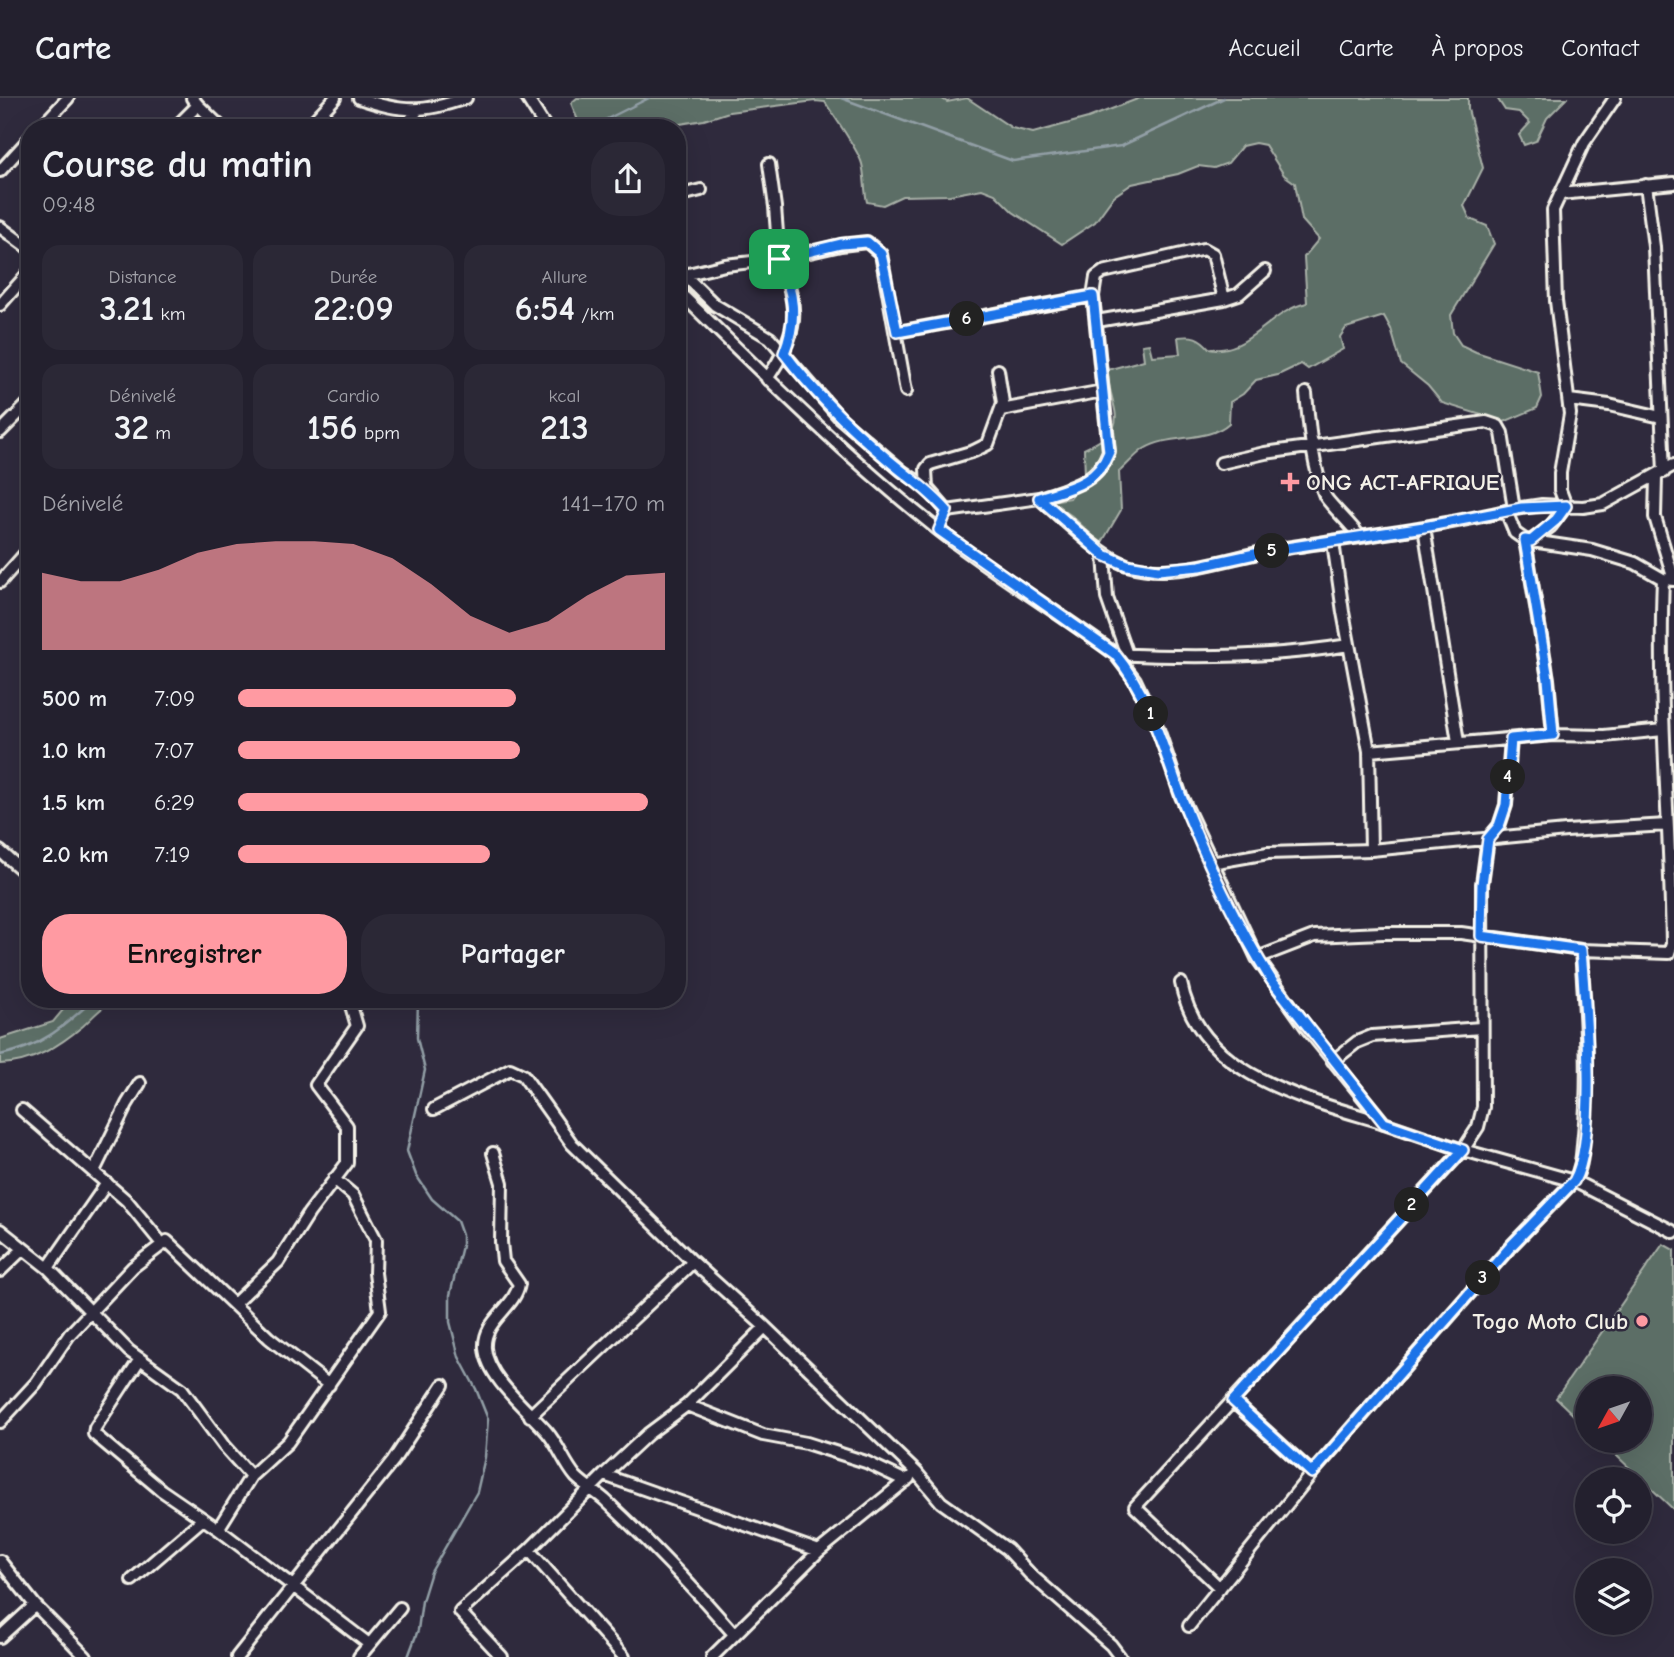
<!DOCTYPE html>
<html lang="fr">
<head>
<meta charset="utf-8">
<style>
	:root { --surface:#23202e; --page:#2b2836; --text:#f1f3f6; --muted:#a3a3aa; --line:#403e4a; --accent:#ff9aa2 }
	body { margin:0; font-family:"Comic Neue",sans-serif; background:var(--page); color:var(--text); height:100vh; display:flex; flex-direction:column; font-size:26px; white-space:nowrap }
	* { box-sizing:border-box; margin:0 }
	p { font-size:23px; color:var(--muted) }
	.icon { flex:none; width:38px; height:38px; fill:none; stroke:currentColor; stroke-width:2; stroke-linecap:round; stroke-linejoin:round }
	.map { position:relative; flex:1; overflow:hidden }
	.side { position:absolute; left:21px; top:21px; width:665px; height:889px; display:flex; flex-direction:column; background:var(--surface); border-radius:28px; box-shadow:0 7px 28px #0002,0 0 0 2px var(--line) }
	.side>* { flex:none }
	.needle { width:46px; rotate:230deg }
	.buttons { position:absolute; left:1575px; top:1278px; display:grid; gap:14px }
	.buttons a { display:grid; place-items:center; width:77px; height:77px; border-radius:50%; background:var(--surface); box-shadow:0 7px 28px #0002,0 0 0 2px var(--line); font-size:35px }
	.pin { position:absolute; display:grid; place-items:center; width:60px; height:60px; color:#fff; margin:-30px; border-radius:14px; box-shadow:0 4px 10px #0006 }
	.km { position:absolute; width:35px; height:35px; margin:-18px; border-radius:50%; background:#222; color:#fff; font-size:19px; line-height:35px; text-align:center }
	.round { display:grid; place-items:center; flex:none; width:74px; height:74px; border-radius:28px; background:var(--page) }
	.summary { display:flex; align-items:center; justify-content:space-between; height:119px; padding:0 21px }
	h1 { font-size:38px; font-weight:700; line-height:52px }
	.metrics { display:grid; grid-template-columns:repeat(3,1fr); gap:10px; height:119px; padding:7px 21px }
	.metrics div { display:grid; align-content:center; border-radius:18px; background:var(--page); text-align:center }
	.metrics b { font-size:35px; font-weight:700 }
	.metrics small { font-size:19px; font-weight:400 }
	.metrics p { font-size:19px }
	.chart { height:196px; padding:14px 21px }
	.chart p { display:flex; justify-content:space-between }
	.chart svg { width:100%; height:126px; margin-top:7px; fill:var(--accent); opacity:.7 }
	.primary-button { display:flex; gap:14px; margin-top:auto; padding:14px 21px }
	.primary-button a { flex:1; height:80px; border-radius:28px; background:var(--accent); color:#111; font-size:28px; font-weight:700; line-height:80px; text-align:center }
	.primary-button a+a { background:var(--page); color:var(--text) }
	ul { padding:0 21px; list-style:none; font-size:23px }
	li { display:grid; grid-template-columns:112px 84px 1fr; align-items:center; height:52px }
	li i { height:18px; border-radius:9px; background:var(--accent) }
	header { display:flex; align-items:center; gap:42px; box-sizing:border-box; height:98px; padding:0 35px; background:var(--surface); border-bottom:2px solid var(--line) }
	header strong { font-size:33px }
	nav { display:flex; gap:38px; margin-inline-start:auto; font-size:24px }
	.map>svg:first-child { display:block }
	.green { fill:#5c6e66; stroke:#a8b0a7; stroke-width:2 }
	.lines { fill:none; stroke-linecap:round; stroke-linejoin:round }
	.stream { stroke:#929fa6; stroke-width:2.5 }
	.minor-casing { stroke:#f4f1e8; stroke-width:16 }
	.minor { stroke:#2f2a3d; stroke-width:10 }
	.route-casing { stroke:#fff; stroke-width:14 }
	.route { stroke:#1a73e8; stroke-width:9 }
	.poi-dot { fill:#ff9aa2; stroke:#2f2a3d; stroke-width:2.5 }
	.labels { text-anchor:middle; stroke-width:5; stroke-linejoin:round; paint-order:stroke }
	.poi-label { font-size:23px; font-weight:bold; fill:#f4f1e8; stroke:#2f2a3d; text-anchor:start }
</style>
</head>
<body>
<header>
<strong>Carte</strong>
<nav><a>Accueil</a><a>Carte</a><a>À propos</a><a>Contact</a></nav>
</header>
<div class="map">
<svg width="1674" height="1559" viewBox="0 0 1674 1559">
	<rect width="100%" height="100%" fill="#2f2a3d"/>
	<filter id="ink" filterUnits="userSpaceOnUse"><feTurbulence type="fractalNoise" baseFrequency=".0143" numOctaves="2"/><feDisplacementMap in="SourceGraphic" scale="14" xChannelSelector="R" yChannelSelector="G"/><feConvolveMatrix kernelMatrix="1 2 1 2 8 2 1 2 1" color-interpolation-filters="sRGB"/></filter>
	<g filter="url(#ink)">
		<path class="green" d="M577,0H941L947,4L967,0L1012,30L1033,35L1088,20L1140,0H1468V11L1483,70L1464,108L1470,121L1487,128L1494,146L1451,217L1453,235L1461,247L1476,254L1538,274L1542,299L1537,310L1504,324L1442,305L1428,288L1401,266L1391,231L1384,218L1346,230L1340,239L1343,251L1308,271L1301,266L1278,277L1256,282L1243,296L1230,304L1229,325C1207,345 1170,335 1144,351C1135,357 1127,367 1119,374L1121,412L1101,446L1072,418L1050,403L1070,400L1085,378L1084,351C1135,328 1110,314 1107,272L1144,262L1142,247L1149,246L1152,258L1180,256L1178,239C1193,237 1199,239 1209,250C1246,259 1269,213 1307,205L1304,159L1319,141L1302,122L1295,85L1284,77L1265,47L1255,45L1242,48L1228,65L1214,70L1198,68L1178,76L1132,86L1114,98L1095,124L1062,146L1013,114L995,96L982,91L950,97L902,98L883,107L867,104C864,91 865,78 862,66C859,53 833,17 825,4L815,3L729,14L704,22L656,30H581L571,5Z
			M1497,0H1567L1547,20L1536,43L1524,47L1519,37L1530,25L1519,14L1505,12Z
			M72,901H118C104,906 94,918 83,928C59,948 33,965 0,966V941L53,924Z
			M1663,1146L1674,1152V1412L1600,1342H1640V1290H1587V1330L1556,1300Z"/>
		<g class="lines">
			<path class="stream" d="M841,0L1013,63L1121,48L1224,0
				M589,30L649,0
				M0,957C42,949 63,929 94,901
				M408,1559L418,1532L422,1503L431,1474L477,1394L485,1359L488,1321L476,1291L459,1259L450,1224V1197L462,1148V1137L457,1123L432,1101L416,1077L407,1053L425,972L417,940L418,901"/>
			<g class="minor-casing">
				<path id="minor" d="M359,0C402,15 423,15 466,0
					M527,0L546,30
					M198,7L222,30
					M40,30L68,0
					M175,30L198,7L192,0
					M307,30L335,0
					M404,30L417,13
					M769,66L775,109L779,161L841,147L867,144L881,156L906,293
					M0,73L30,40
					M1646,87L1654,149L1664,374
					M1560,96L1674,85
					M677,98L701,92
					M0,129L30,151
					M677,170L715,207L770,240L840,320L902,373L927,390L947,413L1039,400C1062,420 1100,458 1127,467C1175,482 1226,460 1273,452C1354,439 1435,430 1514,411L1502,335L1498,328L1486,324L1265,355L1221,365
					M680,178L725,167L779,161C801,212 798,235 767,281
					M677,192C761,274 844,357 936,430C993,475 1057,513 1115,556L1135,582L1158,631L1181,698L1257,860L1309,933L1384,1025L1463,1052L1574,1083L1674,1134
					M1224,201L1239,196L1265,173
					M0,207L30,173
					M897,234L1093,198
					M1306,295C1309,326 1312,368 1325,398C1329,406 1352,427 1360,439
					M1569,302L1609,307L1661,319
					M1001,312L1103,293
					M0,334L30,304
					M1656,379L1655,419L1674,482
					M927,390L926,371L930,366L974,353L988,346L1003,305L998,272
					M1039,400C1068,390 1097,386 1109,353L1093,198L1096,179L1103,174L1204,151L1213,156L1224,201L1097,223
					M1566,408L1560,392V375L1570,316L1556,203L1553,112L1584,45L1615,0
					M1514,411L1542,407L1583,409L1603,406L1674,367
					M1506,413L1515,435L1525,442L1592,452L1635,465L1663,481L1674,482
					M1424,429L1458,644
					M1525,442L1548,581L1553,637
					M1531,443L1551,428L1566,408
					M1333,444L1343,514L1369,653L1371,752
					M1104,457L1107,500L1127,557
					M0,484L30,450
					M1115,556C1193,560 1272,560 1349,547
					M1369,653L1553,637L1604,638L1663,632
					M0,753L30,779
					M1211,765L1268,755L1371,752L1566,733L1667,727
					M1257,860L1314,838L1382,835H1461L1581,852L1669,855L1672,846C1670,724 1658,603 1663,481
					M1181,885C1199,978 1306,1001 1384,1025
					M1333,963L1357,944L1372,938L1481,930
					M434,1011L510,971L523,977L572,1046L693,1164L765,1229
					M22,1012L127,1103L163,1147
					M493,1055L502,1085L501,1144L503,1163L519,1186C515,1210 483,1222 485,1250C487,1280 529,1313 547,1334C559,1348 564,1365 576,1379C585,1388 596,1394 605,1402C650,1444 694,1490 734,1536
					M94,1073L127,1006L140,985
					M0,1132L48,1170L129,1253L182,1291L224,1348L251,1378
					M48,1170L107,1085
					M0,1173L23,1151
					M235,1205L278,1164L309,1115L347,1065V1028L316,987L357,928L349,901
					M140,1261L95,1330L94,1336L161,1392L218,1431L369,1546
					M1233,1303L1312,1375
					M687,1307L765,1229L916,1374L941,1404L1007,1451L1030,1476L1111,1547L1120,1559
					M530,1318L693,1164
					M0,1324L36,1285L69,1237L133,1169L167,1143L269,1240L329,1287
					M604,1377L648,1336L687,1307L763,1337L806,1345L866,1364L906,1383
					M218,1431L251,1378L288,1344L380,1213L375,1175L376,1142L353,1097L334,1081
					M529,1452L624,1559
					M0,1463L35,1507L86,1559
					M132,1482L203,1421
					M1220,1490L1135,1409L1463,1052L1478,1029L1483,1009L1482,786L1488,741L1499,728L1506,707L1511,641
					M1189,1528L1312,1375L1512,1147L1574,1083C1583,1068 1582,1053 1584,1036C1590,974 1585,913 1581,852
					M0,1539L35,1507
					M237,1559L393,1363L443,1287
					M359,1559L400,1510
					M502,1559L460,1514L529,1452L604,1377L819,1453
					M712,1559L819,1453L909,1380"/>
			</g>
			<use href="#minor" class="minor"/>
		</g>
	</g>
	<g class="lines" filter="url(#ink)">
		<g class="route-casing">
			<path id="route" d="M867,144L881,156L897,234L1093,198L1109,354C1097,386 1069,390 1039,400L1104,457L1127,467L1158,472L1200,468L1273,452L1424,429L1522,410L1566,408L1556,422L1531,443L1525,442L1548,581L1553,637L1511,641L1506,707L1499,728L1488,741L1482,786L1481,838L1581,852C1585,904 1598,1041 1574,1083L1512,1147L1312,1375L1233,1303L1463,1052L1384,1025L1272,883C1237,827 1204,758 1180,696C1162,647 1149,597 1115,556L939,432L947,413C928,391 908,379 886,360C848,328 814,295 784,255C798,220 794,195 779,161L841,146Z"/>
		</g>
		<use href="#route" class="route"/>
	</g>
	<g class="poi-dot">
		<path d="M1286.5 373.5h7v7h7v7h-7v7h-7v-7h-7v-7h7z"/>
		<circle cx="1642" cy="1223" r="7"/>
	</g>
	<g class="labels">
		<g class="poi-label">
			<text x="1306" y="392">ONG ACT-AFRIQUE</text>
			<text x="1628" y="1231" text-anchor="end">Togo Moto Club</text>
		</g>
	</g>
</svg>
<div class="buttons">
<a><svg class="needle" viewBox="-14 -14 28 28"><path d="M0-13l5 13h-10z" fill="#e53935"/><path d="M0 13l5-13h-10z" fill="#a3a3aa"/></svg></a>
<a><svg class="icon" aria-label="locate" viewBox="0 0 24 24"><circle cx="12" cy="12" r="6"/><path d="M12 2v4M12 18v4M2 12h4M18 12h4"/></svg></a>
<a><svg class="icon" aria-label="layers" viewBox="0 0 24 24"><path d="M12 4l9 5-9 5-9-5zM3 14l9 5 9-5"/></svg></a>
</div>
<div class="pin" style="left:779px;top:161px;background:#1e9e55"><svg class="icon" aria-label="arrive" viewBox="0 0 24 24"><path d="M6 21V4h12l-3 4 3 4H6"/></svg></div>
<b class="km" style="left:1151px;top:616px">1</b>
<b class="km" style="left:1412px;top:1107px">2</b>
<b class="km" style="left:1483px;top:1180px">3</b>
<b class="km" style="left:1508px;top:679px">4</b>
<b class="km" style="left:1272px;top:453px">5</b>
<b class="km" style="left:967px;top:221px">6</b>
<section class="side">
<div class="summary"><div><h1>Course du matin</h1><p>09:48</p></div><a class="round"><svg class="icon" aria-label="share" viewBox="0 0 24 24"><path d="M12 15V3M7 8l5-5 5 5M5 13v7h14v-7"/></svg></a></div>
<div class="metrics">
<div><p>Distance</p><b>3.21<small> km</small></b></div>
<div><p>Durée</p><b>22:09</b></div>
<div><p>Allure</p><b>6:54<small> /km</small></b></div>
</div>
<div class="metrics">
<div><p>Dénivelé</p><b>32<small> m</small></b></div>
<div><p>Cardio</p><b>156<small> bpm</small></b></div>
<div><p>kcal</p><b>213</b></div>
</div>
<div class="chart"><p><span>Dénivelé</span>141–170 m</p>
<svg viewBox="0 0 160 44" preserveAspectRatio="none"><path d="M0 44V17L10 20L20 20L30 16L40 10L50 7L60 6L70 6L80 7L90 12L100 21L110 32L120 38L130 34L140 25L150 18L160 17V44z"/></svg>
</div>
<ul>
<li><b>500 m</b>7:09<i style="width:65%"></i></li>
<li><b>1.0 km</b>7:07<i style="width:66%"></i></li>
<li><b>1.5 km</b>6:29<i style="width:96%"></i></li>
<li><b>2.0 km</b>7:19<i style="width:59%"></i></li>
</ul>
<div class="primary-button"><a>Enregistrer</a><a>Partager</a></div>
</section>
</div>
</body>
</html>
